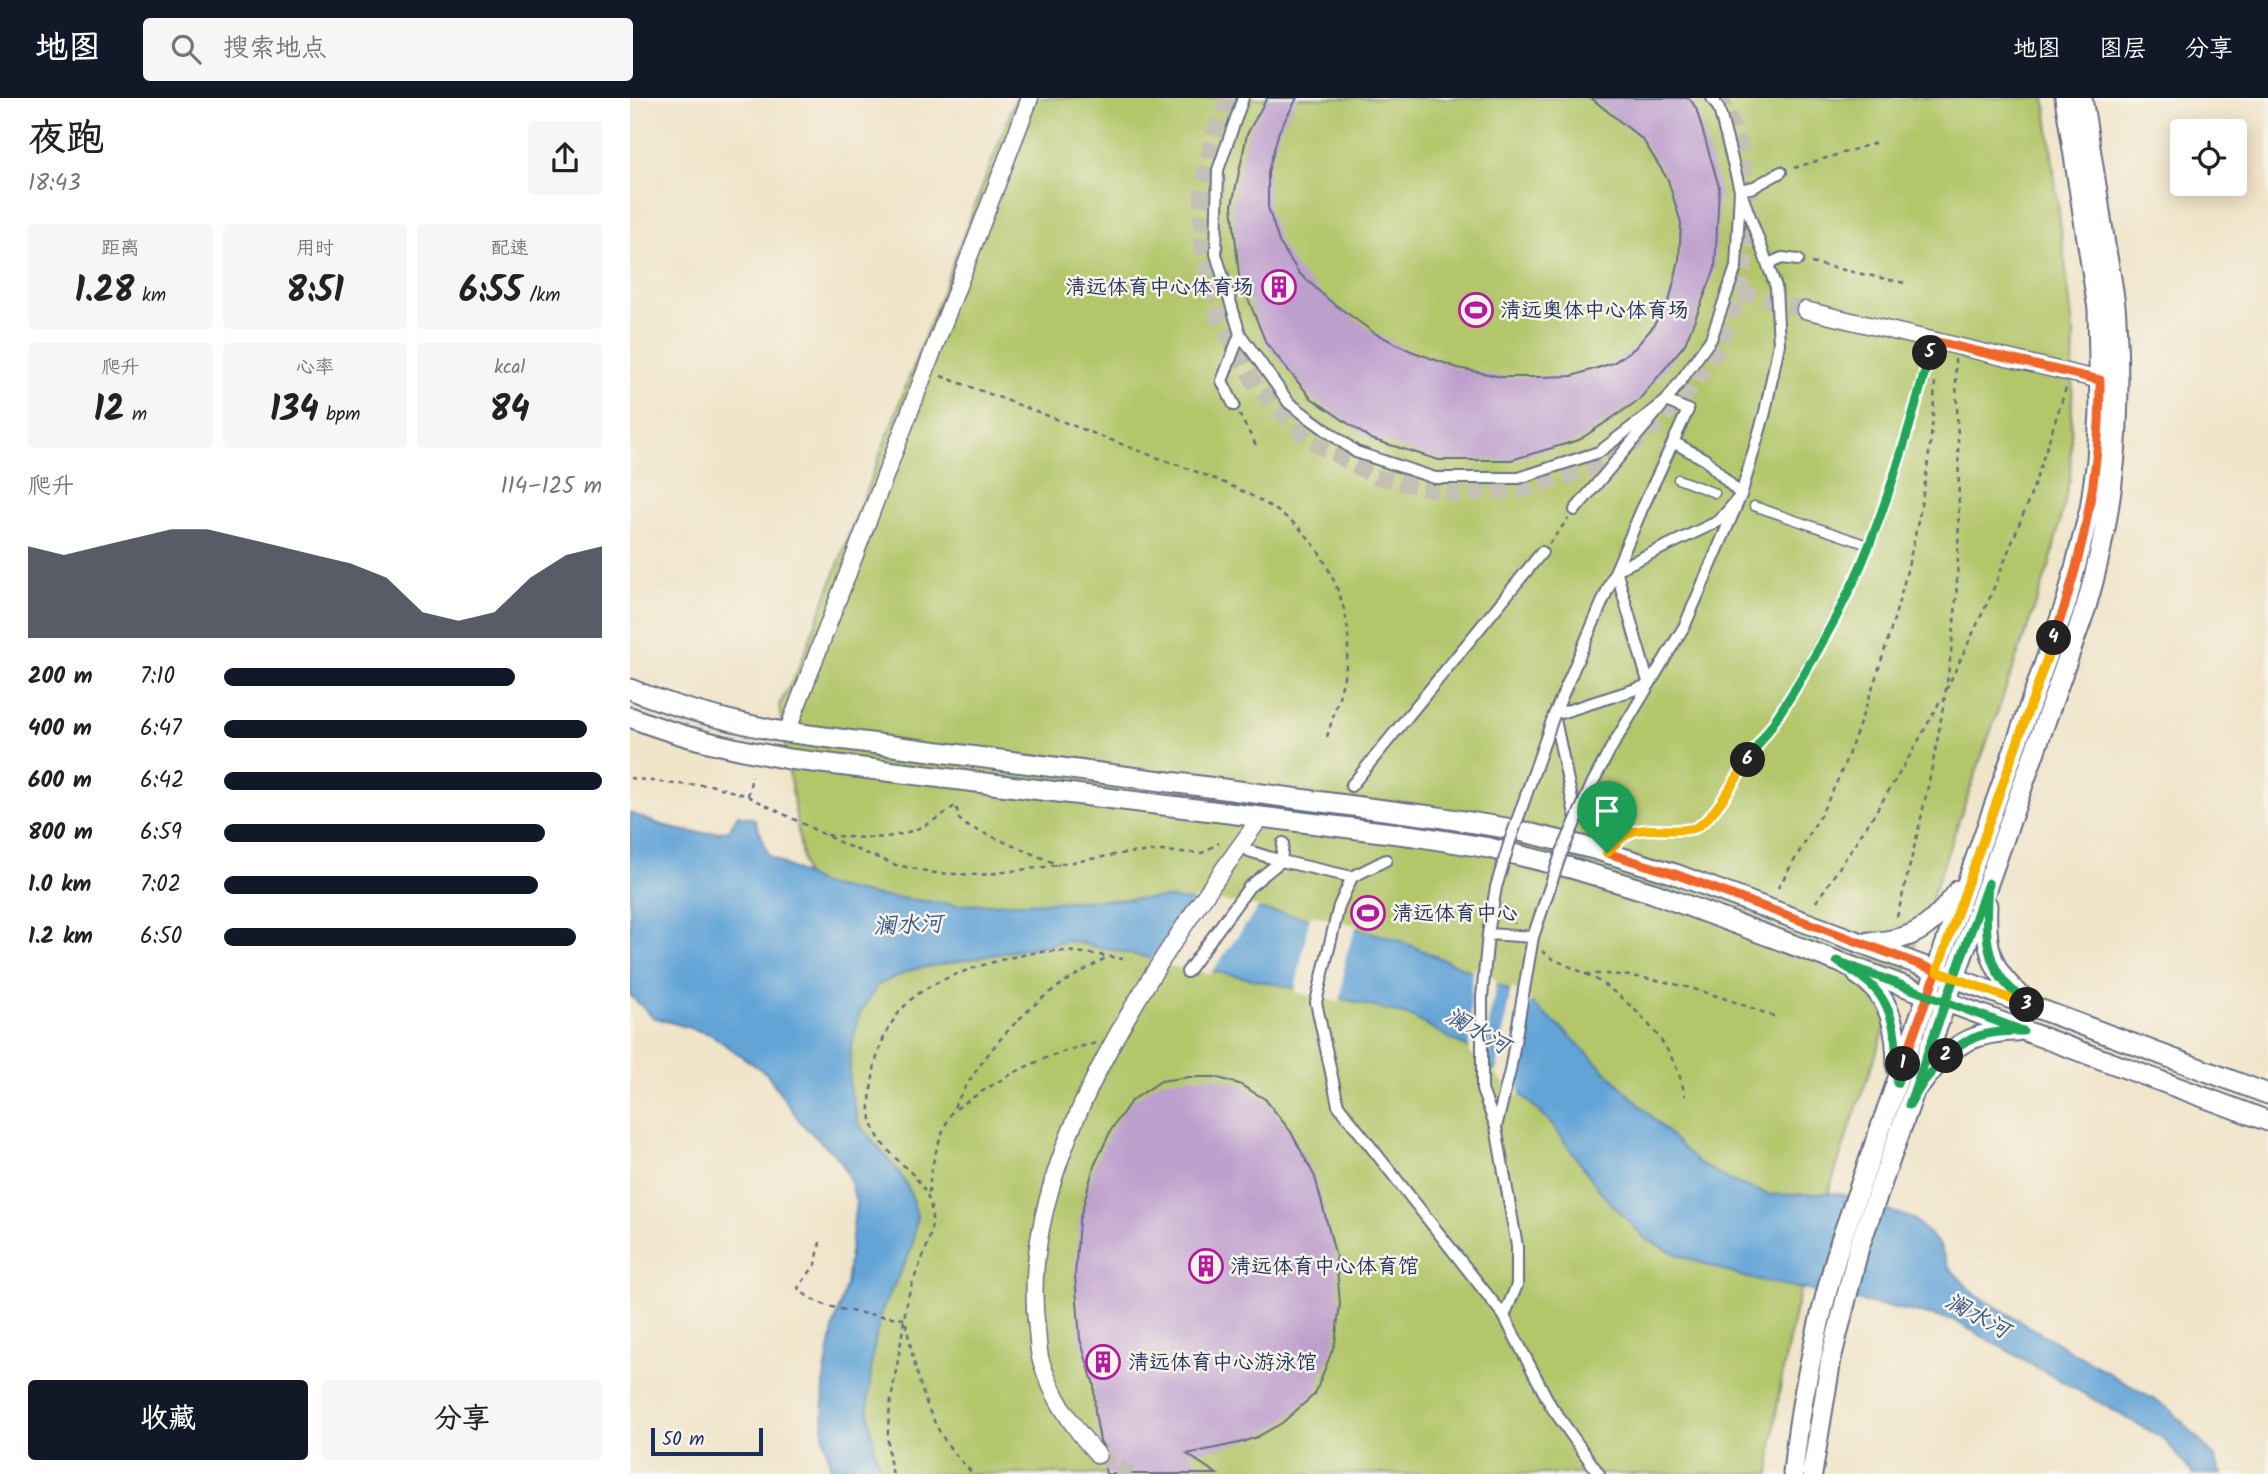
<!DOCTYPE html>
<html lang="zh">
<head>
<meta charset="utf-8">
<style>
	:root { --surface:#fff; --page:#f6f6f6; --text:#222; --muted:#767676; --accent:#111827 }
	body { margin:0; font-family:Kalam,"LXGW WenKai TC",sans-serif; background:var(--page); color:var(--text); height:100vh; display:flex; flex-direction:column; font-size:26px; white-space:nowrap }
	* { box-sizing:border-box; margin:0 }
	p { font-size:23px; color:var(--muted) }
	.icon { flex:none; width:38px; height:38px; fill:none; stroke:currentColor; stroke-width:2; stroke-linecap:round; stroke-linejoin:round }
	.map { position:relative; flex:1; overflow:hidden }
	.panel { display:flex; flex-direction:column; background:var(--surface); width:630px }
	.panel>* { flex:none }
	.buttons { position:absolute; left:1540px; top:21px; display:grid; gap:14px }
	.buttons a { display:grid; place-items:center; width:77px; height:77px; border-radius:7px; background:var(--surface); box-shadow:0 4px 18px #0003; font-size:35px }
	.scale { position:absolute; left:21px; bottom:18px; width:112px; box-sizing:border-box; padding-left:7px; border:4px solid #1b2f5e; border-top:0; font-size:19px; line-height:24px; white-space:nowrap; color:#1b2f5e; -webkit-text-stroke:5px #f7f3e8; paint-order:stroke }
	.pin { position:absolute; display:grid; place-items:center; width:60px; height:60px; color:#fff; margin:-72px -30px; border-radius:50% 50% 50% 0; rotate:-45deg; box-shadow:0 0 7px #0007 }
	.pin .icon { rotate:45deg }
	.km { position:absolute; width:35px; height:35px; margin:-18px; border-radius:50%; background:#222; color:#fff; font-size:19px; line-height:35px; text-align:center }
	.round { display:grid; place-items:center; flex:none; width:74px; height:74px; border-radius:7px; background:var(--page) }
	.headline { display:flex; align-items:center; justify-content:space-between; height:119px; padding:0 28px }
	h1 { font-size:38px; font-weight:800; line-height:52px }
	.stats { display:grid; grid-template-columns:repeat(3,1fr); gap:10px; height:119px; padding:7px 28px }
	.stats div { display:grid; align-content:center; border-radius:7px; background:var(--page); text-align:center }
	.stats b { font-size:35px; font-weight:800 }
	.stats small { font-size:19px; font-weight:400 }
	.stats p { font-size:19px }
	.chart { height:196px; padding:14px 28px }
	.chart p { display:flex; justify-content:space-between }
	.chart svg { width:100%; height:126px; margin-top:7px; fill:var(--accent); opacity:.7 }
	.cta { display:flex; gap:14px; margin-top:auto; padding:14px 28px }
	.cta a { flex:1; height:80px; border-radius:7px; background:var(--accent); color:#fff; font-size:28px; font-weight:800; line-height:80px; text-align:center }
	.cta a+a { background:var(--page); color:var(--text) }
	ul { padding:0 28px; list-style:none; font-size:23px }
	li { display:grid; grid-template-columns:112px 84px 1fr; align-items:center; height:52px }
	li i { height:18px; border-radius:9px; background:var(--accent) }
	header { display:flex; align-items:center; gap:42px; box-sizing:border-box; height:98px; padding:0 35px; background:var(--accent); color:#fff }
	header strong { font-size:33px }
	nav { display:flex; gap:38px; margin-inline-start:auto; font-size:24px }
	.search { width:490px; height:63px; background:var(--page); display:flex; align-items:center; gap:18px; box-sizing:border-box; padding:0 24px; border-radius:7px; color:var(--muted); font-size:26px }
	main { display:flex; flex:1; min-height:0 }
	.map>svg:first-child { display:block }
	.green { fill:#b3c66a; stroke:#677a64; stroke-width:2 }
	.water { fill:#64a4d7; stroke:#406a9a; stroke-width:2 }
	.pier { fill:#f0e4c9 }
	.building { fill:#bd9fcd }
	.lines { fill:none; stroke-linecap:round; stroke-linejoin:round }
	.minor-tunnel { stroke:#c5c0b4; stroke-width:16; stroke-dasharray:16 8; stroke-linecap:butt }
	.service-casing { stroke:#666e83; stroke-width:11 }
	.pedestrian-casing { stroke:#666e83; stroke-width:14 }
	.minor-casing { stroke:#666e83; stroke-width:19 }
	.tertiary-casing { stroke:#666e83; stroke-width:23 }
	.path { stroke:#666e83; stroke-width:2.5; stroke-dasharray:5 5; stroke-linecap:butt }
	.service { stroke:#fff; stroke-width:8 }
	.pedestrian { stroke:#fff; stroke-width:10 }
	.minor { stroke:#fff; stroke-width:16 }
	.tertiary { stroke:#fff; stroke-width:19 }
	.pedestrian-bridge-casing { stroke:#666e83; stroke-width:14; stroke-linecap:butt }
	.pedestrian-bridge { stroke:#fff; stroke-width:10 }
	.split-1-casing { stroke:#fff; stroke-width:14 }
	.split-2-casing { stroke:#fff; stroke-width:14 }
	.split-3-casing { stroke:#fff; stroke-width:14 }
	.split-4-casing { stroke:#fff; stroke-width:14 }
	.split-5-casing { stroke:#fff; stroke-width:14 }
	.split-6-casing { stroke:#fff; stroke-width:14 }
	.split-7-casing { stroke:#fff; stroke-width:14 }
	.split-1 { stroke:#f0652b; stroke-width:9 }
	.split-2 { stroke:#22a559; stroke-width:9 }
	.split-3 { stroke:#22a559; stroke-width:9 }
	.split-4 { stroke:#f5b400; stroke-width:9 }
	.split-5 { stroke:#f0652b; stroke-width:9 }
	.split-6 { stroke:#22a559; stroke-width:9 }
	.split-7 { stroke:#f5b400; stroke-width:9 }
	.labels { text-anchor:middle; stroke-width:5; stroke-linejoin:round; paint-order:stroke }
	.poi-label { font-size:21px; fill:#1b2f5e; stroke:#f7f3e8; text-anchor:start }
	.water-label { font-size:23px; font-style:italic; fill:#355888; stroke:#f7f3e8 }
</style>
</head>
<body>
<header>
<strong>地图</strong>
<div class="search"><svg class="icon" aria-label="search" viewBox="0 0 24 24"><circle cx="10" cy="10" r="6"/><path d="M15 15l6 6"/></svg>搜索地点</div>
<nav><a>地图</a><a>图层</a><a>分享</a></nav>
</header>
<main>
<section class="panel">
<div class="headline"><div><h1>夜跑</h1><p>18:43</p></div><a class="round"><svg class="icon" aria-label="share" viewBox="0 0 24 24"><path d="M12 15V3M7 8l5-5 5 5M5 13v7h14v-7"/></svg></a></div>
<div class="stats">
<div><p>距离</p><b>1.28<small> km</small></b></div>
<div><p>用时</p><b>8:51</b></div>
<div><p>配速</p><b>6:55<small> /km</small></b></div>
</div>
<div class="stats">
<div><p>爬升</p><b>12<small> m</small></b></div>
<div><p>心率</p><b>134<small> bpm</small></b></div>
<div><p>kcal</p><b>84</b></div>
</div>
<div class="chart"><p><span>爬升</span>114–125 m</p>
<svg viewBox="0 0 160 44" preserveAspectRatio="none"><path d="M0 44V12L10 15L20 12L30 9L40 6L50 6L60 9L70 12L80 15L90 18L100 23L110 35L120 38L130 35L140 23L150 15L160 12V44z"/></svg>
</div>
<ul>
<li><b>200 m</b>7:10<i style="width:77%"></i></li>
<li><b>400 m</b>6:47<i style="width:96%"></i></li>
<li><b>600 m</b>6:42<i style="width:100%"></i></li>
<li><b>800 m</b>6:59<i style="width:85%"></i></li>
<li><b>1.0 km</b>7:02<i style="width:83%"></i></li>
<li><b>1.2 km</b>6:50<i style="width:93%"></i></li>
</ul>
<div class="cta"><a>收藏</a><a>分享</a></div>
</section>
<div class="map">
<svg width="1638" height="1376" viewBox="0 0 1638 1376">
	<rect width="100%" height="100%" fill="#f7f3e8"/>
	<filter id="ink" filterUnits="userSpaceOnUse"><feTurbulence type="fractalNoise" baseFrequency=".0143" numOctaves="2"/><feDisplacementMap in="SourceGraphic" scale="14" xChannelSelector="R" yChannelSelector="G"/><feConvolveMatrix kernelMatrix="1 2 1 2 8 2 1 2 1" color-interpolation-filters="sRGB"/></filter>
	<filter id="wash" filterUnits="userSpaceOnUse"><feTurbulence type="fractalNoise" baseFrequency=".00686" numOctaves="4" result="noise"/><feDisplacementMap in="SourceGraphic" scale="28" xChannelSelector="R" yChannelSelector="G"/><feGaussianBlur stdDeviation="1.57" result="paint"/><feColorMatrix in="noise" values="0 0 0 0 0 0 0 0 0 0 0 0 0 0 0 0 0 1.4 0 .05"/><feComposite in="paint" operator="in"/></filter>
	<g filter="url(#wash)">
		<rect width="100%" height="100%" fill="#f0e4c9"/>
		<path class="green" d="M386,0H1415L1444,238L1440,380L1420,466C1368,613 1316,759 1264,906C1209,1059 1151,1212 1140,1376H228L243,1149L212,1023L149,607L166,577Z"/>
		<path class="water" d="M0,715C32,728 64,741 99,732L108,717L125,721L139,758L191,786L243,797L329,807L536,800L653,815L715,827L768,842L856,880L898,902L938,936L1066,1063L1101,1083L1140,1097L1208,1095L1284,1121L1309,1146L1318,1168L1344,1196L1540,1311L1584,1358L1592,1376H1563L1534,1341L1323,1222L1114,1179L1051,1158L1017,1142L973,1097L922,1026L849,956L780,918L698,897L438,843L281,872L248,887L230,915L221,948L219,988L229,1026L268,1073L280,1093L287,1117L282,1150L251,1214L242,1259L238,1310L245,1354L253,1376H202L193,1334L194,1281L203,1231L216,1187L226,1104L220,1082L210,1062L171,1025L137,976L80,936L23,919L0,897Z"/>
		<path class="pier" d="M565,800L629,809L580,876L520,864Z
			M680,817L727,827L716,857L710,904L665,894Z
			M842,870L867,882L859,921V970L839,954Z
			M881,889L901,900L890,973L889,999L866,977Z"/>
		<g id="blocks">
			<path class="building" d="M637,0H667L649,33L638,74V109L649,144L669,175L700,203L746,236L781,253L828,270L872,279H909L942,278L983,265L1005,250L1022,230L1040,200L1049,162L1051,125L1038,82L1013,42L961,0H1059L1066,10L1089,89L1085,171L1055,246L1009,302L949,342L881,362H809L741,341L681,300L636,245L609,178L602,107L617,36Z
				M559,979H585L609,986L635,1001L661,1034L685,1079L706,1159L710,1206L705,1245L685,1296L652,1325L627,1339L609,1345L557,1356L587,1376H476L474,1366L478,1356L470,1343L465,1315L464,1287L450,1241L445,1178L449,1123L464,1068L481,1032L501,1003L531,983Z"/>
		</g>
	</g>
	<g filter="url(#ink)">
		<use href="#blocks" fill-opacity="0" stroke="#666e83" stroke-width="2"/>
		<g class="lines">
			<path class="minor-tunnel" d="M599,0L583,36L572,91L571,147L589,222L626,288L679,342L746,379L820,396L896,392L968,368L1016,337L1057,296L1089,248L1110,195L1121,119L1110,44L1091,0
				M1110,195L1175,212
				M468,1357L501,1376"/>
			<g class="service-casing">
				<path id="service" d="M1048,381L1085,395
					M1124,408L1238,447
					M978,754C982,749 987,742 992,738C1016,718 1054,748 1081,716C1104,688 1124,655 1144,624C1172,579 1199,533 1223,485C1260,409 1281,324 1303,243"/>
			</g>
			<g class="pedestrian-casing">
				<path id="pedestrian" d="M613,0L588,72L586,156L610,236L659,305L726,354L805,380H889L969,354L1036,303L1081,241L1106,169L1110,92L1089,11L1082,0
					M1138,166L1152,160L1168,162
					M604,307L592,283L610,236
					M945,412L1036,303L1058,312L1012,411L924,617L946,721
					M924,617L1019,587L986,472L1089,423L1111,397L1076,362L1043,344
					M980,652L1055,527L1111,397L1135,314L1149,246L1146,189L1110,92L1124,89L1151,74
					M721,688L912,454
					M619,753L651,763L722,779L756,762
					M722,779L709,808L686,904L708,1007L874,1218L921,1308L969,1376
					M557,874L619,789L651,763L653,745
					M866,1029L887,1148V1187L874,1218"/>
			</g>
			<g class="minor-casing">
				<path id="minor" d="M1175,212L1470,282
					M157,634L400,0
					M468,1357C443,1330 422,1298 411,1263C408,1253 408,1242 407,1232C383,1062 535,851 631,719"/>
			</g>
			<g class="tertiary-casing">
				<path id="tertiary" d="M0,591C48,611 98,623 148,633L808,719L882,731L964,751L1045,776L1638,996
					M0,619C52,640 105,651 159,661L785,738L859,750L941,770L1023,795L1638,1023
					M1357,807C1355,848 1360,874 1394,900
					M1239,844C1284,844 1303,827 1329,792
					M1228,877C1262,898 1267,934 1267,970
					M1292,985C1319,948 1341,934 1386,933
					M1163,1376C1170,1297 1189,1218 1211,1142L1437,502L1460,411L1467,362L1470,314L1468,211L1435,0
					M1182,1376L1201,1261L1229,1149L1456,509C1485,410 1492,323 1486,221C1485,196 1479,171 1475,147C1468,98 1460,49 1452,0"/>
			</g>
			<path class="path" d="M1164,70L1245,45
				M1181,165L1275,185
				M311,278C376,302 440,326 504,351C557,371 634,393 674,435C694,456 710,492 716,520C724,560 708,601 697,639
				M609,316L627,349
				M919,446L938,421
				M1316,592L1361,497L1402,394L1436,290
				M0,680L45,686L80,687L118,698L215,747L266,767L305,775L350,777L414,769L496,755L530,753L572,755L589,745
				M118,698L122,678
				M197,737C252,743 281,742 326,707L329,721L337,728L429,767
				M1148,790C1163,764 1179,738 1193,712C1213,675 1227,633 1241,594C1275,494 1301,390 1305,283
				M1186,804C1231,738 1274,672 1311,601
				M876,807L885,826
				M1267,819C1292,720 1316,619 1325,516C1331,431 1329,347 1325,261
				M912,853L919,859C937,868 957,875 973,886C1012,913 1046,951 1055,998
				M955,876C1022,874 1086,896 1148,920
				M326,1011C370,980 414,955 467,945
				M299,1095C301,1026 357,946 409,903C429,886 454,873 477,859
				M190,1144L186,1166L168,1190C188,1214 244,1216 275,1221C284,1266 293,1314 321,1351C328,1360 336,1368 343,1376
				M263,1376C251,1337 263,1295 269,1255C273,1235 274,1212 280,1192C287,1170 302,1145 302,1121C301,1073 255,1066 242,1025C237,1009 242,989 244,972C249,945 262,917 284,899C311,876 388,854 424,853C447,853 470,857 493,861"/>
			<use href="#service" class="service"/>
			<use href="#pedestrian" class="pedestrian"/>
			<use href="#minor" class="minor"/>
			<use href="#tertiary" class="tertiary"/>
			<g class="pedestrian-bridge-casing">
				<path id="pedestrian-bridge" d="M858,836L903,839
					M866,1029L852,992V899L858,836L866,789L880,743L924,617
					M866,1029L880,973L903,839L931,756L963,684L980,652"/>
			</g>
			<use href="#pedestrian-bridge" class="pedestrian-bridge"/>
		</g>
	</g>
	<g class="lines" filter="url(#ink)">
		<g class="split-1-casing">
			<path id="split-1" d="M977,755L1045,776L1307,873L1273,966"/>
		</g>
		<g class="split-2-casing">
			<path id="split-2" d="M1273,966L1267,985C1267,948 1268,907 1235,882C1227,875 1216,869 1207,863L1393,933C1362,933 1339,936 1316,958"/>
		</g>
		<g class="split-3-casing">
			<path id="split-3" d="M1316,958L1294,983L1279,1007L1358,785C1356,821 1351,861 1379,889C1387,897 1397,903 1405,910L1397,907"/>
		</g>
		<g class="split-4-casing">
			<path id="split-4" d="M1397,907L1307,873L1424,540"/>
		</g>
		<g class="split-5-casing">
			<path id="split-5" d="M1300,255L1303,243L1470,282C1471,372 1454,456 1424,540"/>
		</g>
		<g class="split-6-casing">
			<path id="split-6" d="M1118,662C1157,607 1195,544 1224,483C1257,410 1279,332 1300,255"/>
		</g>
		<g class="split-7-casing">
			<path id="split-7" d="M977,755C1002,726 1008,732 1044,732C1051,732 1058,732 1065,730C1084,721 1106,680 1118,662"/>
		</g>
		<use href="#split-1" class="split-1"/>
		<use href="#split-2" class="split-2"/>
		<use href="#split-3" class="split-3"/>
		<use href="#split-4" class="split-4"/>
		<use href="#split-5" class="split-5"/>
		<use href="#split-6" class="split-6"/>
		<use href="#split-7" class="split-7"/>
	</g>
	<defs>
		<g id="building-ring" transform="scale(1.75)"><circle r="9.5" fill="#f7f3e8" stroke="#b5179e" stroke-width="1.5"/><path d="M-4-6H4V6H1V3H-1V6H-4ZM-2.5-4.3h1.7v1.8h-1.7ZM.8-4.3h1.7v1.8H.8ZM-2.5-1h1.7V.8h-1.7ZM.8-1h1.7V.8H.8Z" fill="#b5179e"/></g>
		<g id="stadium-ring" transform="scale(1.75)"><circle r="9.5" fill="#f7f3e8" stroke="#b5179e" stroke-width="1.5"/><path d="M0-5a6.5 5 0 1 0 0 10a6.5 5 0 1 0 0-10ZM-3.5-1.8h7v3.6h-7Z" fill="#b5179e"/></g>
	</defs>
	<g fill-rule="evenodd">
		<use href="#building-ring" x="649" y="189"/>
		<use href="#stadium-ring" x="846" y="212"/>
		<use href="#stadium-ring" x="738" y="815"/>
		<use href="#building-ring" x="576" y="1168"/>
		<use href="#building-ring" x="473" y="1264"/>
	</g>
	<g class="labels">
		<g class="poi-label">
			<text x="624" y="196" text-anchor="end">清远体育中心体育场</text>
			<text x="870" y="219">清远奥体中心体育场</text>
			<text x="762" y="822">清远体育中心</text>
			<text x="600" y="1175">清远体育中心体育馆</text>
			<text x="498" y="1271">清远体育中心游泳馆</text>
		</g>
		<g class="water-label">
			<text transform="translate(278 826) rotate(-2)" y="8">澜水河</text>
			<text transform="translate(848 932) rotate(30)" y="8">澜水河</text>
			<text transform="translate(1348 1217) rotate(29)" y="8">澜水河</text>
		</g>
	</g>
</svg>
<div class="buttons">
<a><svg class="icon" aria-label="locate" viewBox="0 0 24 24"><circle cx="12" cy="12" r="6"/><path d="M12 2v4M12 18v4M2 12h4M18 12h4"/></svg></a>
</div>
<div class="scale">50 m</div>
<div class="pin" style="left:977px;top:755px;background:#1e9e55"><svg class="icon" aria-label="arrive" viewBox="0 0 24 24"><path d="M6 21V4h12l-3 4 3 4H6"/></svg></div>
<b class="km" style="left:1273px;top:966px">1</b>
<b class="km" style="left:1316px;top:958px">2</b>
<b class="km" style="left:1397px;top:907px">3</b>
<b class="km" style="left:1424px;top:540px">4</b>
<b class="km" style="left:1300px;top:255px">5</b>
<b class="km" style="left:1118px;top:662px">6</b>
</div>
</main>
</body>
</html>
